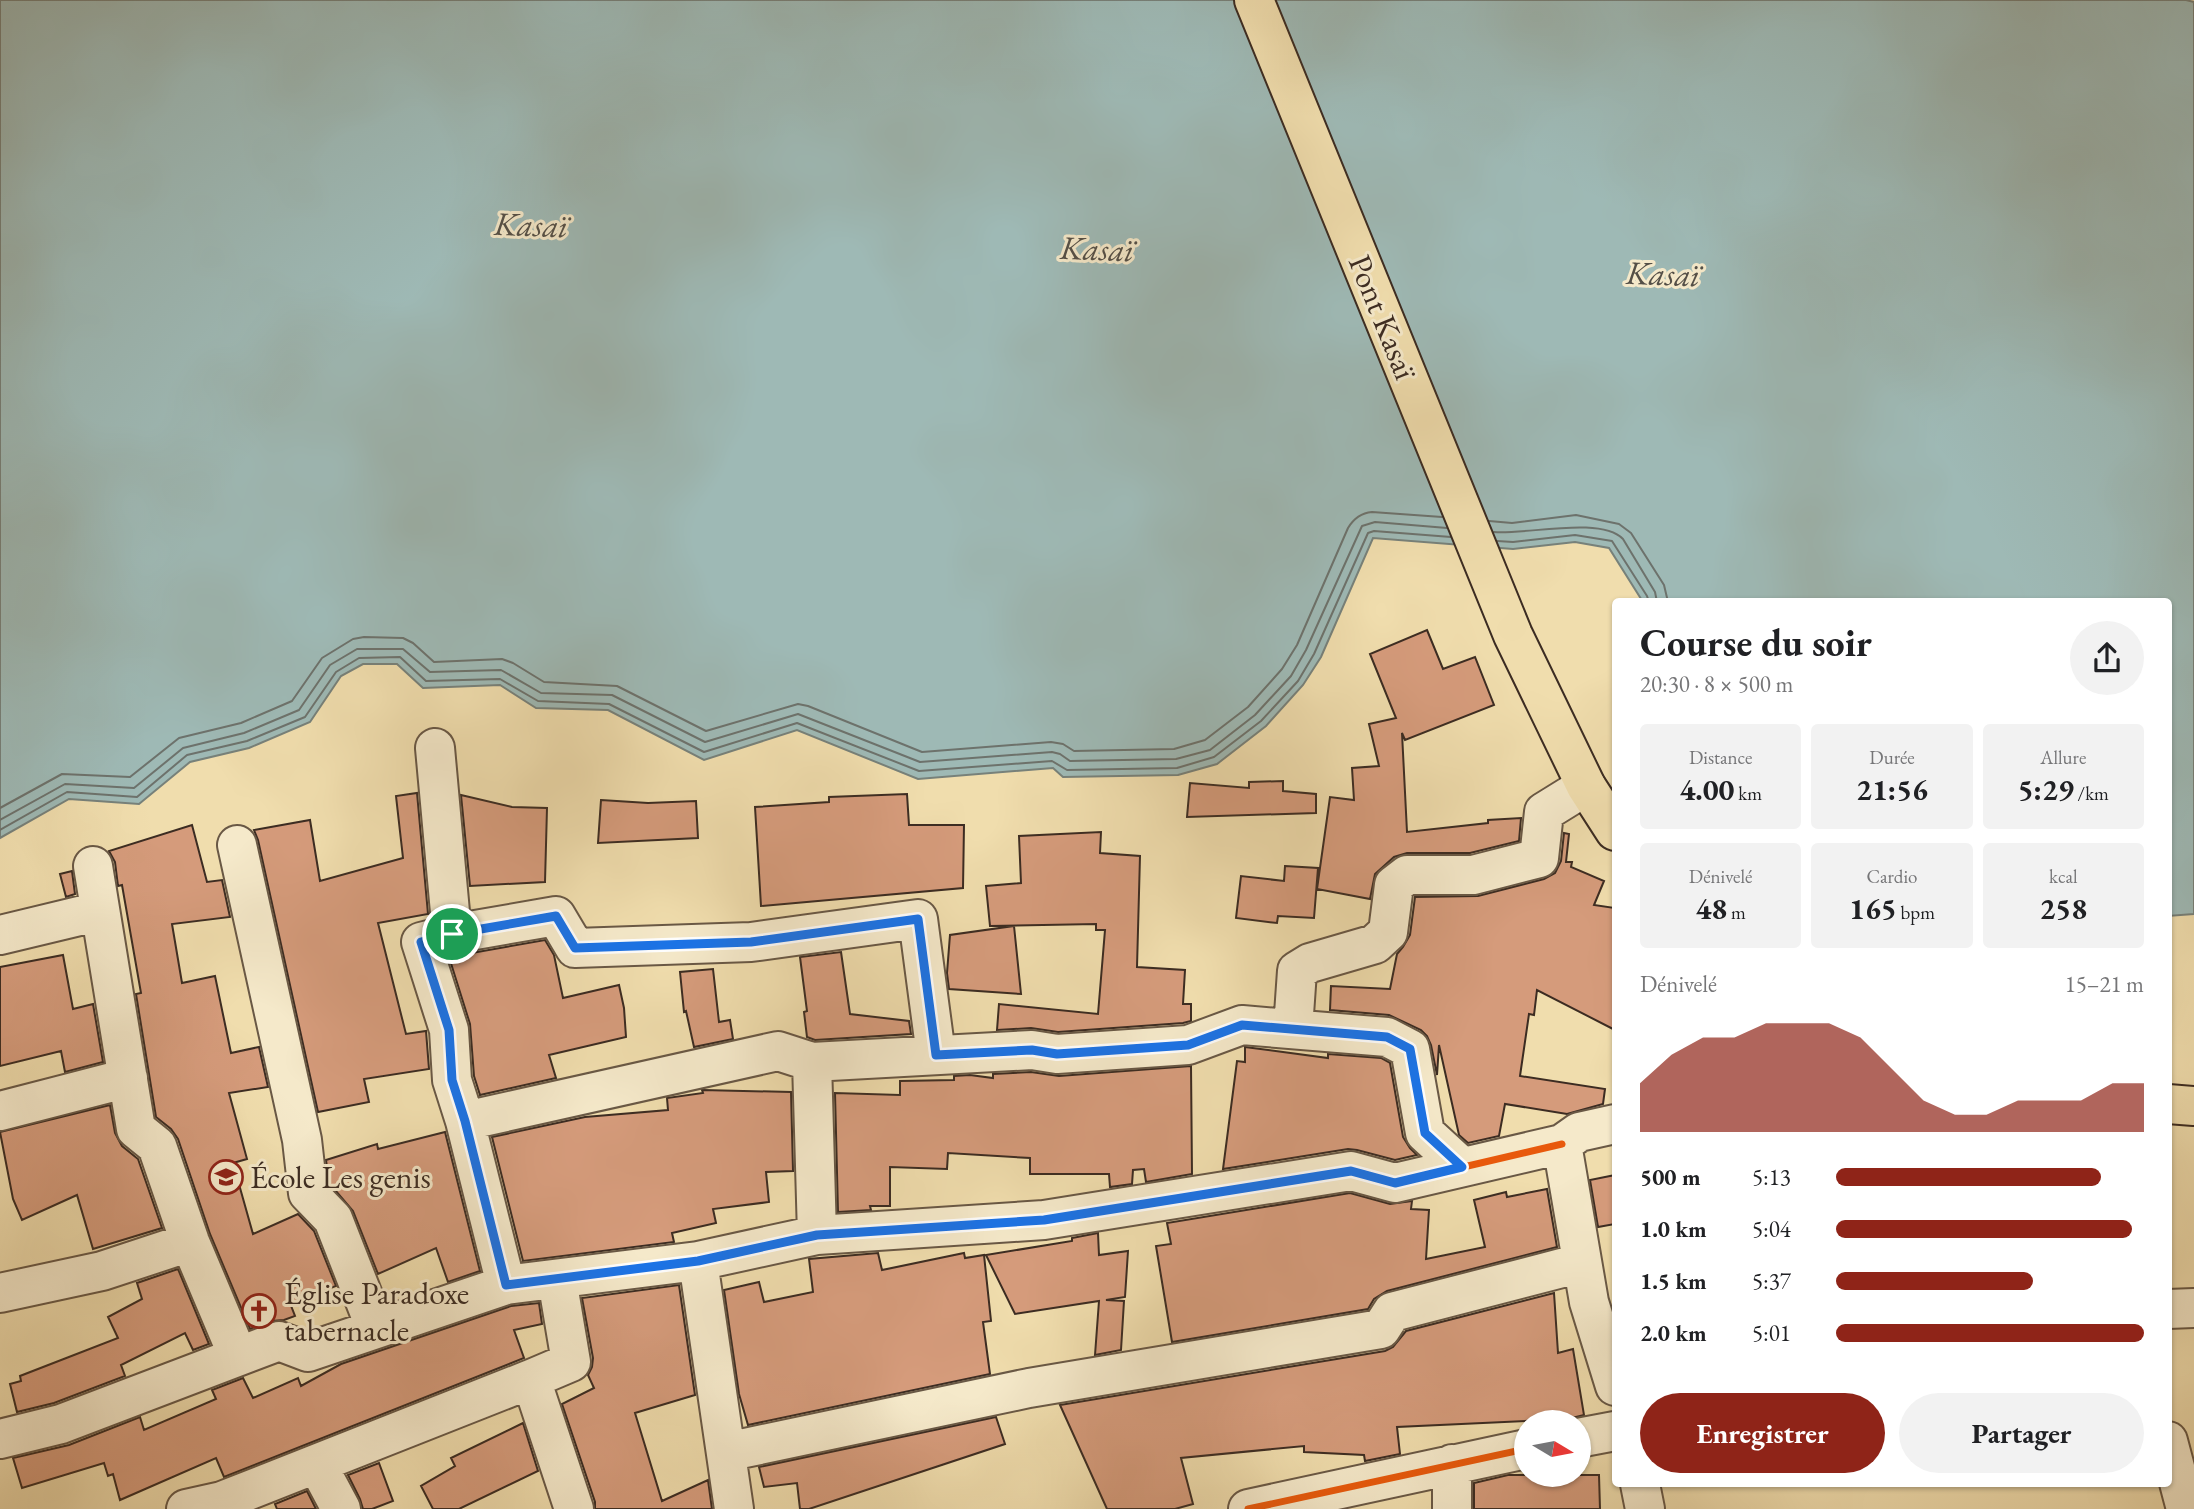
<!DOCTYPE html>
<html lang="fr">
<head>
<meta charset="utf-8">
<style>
	:root { --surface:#fff; --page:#f2f2f2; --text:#202124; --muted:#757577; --accent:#8f2418 }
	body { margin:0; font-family:"EB Garamond",serif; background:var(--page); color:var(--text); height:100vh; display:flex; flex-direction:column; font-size:26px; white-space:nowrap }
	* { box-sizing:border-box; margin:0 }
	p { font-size:23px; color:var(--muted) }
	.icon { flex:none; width:38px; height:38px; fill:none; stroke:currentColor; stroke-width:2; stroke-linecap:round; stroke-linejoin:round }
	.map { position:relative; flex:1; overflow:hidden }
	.drawer { position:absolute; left:1612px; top:598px; width:560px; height:889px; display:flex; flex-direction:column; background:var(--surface); border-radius:7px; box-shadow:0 2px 5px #0004 }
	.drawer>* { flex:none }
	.needle { width:46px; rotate:100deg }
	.controls { position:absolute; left:1514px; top:1410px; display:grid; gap:14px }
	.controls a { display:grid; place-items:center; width:77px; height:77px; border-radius:50%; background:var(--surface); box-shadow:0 2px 5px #0004; font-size:35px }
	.pin { position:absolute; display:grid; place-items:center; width:60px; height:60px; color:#fff; margin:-30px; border:4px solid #fff; border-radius:50%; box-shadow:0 2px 7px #0007 }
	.round { display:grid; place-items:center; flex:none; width:74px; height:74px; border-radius:37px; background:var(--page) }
	.summary { display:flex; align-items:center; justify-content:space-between; height:119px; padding:0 28px }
	h1 { font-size:38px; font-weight:700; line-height:52px }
	.stats { display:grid; grid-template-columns:repeat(3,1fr); gap:10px; height:119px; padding:7px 28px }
	.stats div { display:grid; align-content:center; border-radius:7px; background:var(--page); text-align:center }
	.stats b { font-size:30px; font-weight:700 }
	.stats small { font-size:19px; font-weight:400 }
	.stats p { font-size:19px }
	.chart { height:196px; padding:14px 28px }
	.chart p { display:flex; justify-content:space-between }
	.chart svg { width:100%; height:126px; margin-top:7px; fill:var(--accent); opacity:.7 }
	.cta { display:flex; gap:14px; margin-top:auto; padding:14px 28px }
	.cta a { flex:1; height:80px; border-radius:42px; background:var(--accent); color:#fff; font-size:28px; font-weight:700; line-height:80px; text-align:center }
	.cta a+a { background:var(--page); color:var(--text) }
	ul { padding:0 28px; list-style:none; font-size:23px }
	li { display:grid; grid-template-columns:112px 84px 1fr; align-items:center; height:52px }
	li i { height:18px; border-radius:9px; background:var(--accent) }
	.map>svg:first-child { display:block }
	.water { fill:#9eb9b5; stroke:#77817a; stroke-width:2 }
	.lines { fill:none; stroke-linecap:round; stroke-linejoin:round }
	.shore { stroke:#6d726c; stroke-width:2 }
	.building { fill:#d59b7b; stroke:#3c2c22; stroke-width:2 }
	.minor-casing { stroke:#695845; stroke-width:42 }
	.major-casing { stroke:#3c2c22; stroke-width:42 }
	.minor { stroke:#f5e9ca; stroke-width:38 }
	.major { stroke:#f0ddad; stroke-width:38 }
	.cycleway-casing { stroke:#f5e9ca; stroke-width:11 }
	.cycleway { stroke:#e8590c; stroke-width:7 }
	.route-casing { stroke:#fff; stroke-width:14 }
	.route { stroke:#1a73e8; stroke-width:9 }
	.labels { text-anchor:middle; stroke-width:6; stroke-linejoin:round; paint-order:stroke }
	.street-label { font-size:32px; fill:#3c2c22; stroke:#f5e9ca }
	.poi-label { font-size:32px; fill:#3c2c22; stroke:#f5e9ca; text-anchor:start }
	.water-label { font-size:33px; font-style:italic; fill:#544f47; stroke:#f5e9ca }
</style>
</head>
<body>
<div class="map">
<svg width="2194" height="1509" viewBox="0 0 2194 1509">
	<rect width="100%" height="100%" fill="#f0ddad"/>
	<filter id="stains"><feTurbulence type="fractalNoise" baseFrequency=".00286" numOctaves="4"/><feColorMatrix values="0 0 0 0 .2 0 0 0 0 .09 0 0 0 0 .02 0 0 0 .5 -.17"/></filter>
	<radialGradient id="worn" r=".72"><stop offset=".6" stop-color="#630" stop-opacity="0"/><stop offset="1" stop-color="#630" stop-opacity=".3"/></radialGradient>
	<path class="water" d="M0,0H2186L2194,2V914L2168,916V602H1643L1609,548L1575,542L1513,549L1373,538L1321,657L1303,685L1266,726L1217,764L1178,775L1063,777L1053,768L918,779L797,730L704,760L608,710L536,708L500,685L423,688L397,664H363L341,676L310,722L249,748L190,762L139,804L69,799L0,838Z"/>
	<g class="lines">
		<path class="shore" d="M1489,521L1512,523L1576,515L1619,524L1631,533L1664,585L1668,602
			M1494,532C1526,535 1600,516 1623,539L1655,592L1657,602
			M1497,541L1513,542L1575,535L1612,541L1647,596L1649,602
			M0,808L62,774L130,777L179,738L241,723L292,701L322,658L353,639L364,637L403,638L413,643L434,662L502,659L513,663L544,682L617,686L706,731L798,704L808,706L922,752L1051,742L1063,744L1074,751L1174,749L1205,740L1248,707L1282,669L1297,645L1348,528C1354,518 1361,513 1372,512L1442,517
			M0,820L65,784L134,788L183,748L244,733L299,710L330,665L357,649H403L430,672L501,670L541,693L612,695L705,742L798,714L920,762L1052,752L1060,754L1070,761L1176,759L1210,750L1255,715L1291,676L1306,650L1362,526L1375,522L1447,528
			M0,830L67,792L137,797L187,755L247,741L305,717L336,672L359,658L400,657L426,681L500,679L538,701L609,704L704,752L797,723L919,771L1052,761L1067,770L1177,768L1214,757L1261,721L1298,681L1314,654L1368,533L1374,531L1451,537"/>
	</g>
	<path class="building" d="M1427,630L1443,669L1475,657L1494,705L1405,740L1402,733L1407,832L1488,823V820L1521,818L1519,841L1470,853H1407L1394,857L1375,874L1370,899L1317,889L1330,797L1354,800L1352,768L1379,766L1369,724L1396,718L1370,654Z
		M1283,781V791L1316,794V813L1187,817L1190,783L1249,788V782Z
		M417,793L428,914L378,923L406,1034L426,1031L429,1069L364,1079L369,1102L318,1112L258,840L254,830L310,820L320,881L403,858L396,796Z
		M907,794L909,825H964L963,888L761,906L755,807L829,802V797Z
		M461,795L512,807L547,808L545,882L470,886Z
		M601,800L648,803L696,801L698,838L598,843Z
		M192,825L207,882L222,880L230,917L172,924L182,983L215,976L231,1053L259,1047L268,1087L229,1093L247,1159L233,1163L253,1234L298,1214L314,1231L336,1286L290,1303L295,1316L284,1320L271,1321L250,1329L210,1234L178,1139L171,1129L156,1117L136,994L141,993L122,885L118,886L115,862L109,851Z
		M1101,832L1100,853L1140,856L1137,967L1185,970L1183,1004H1191V1021L1183,1023L1058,1032L1031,1028L997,1030L999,1004L1098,1014L1105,930H1096V924L990,926L986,886L1021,883L1019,836Z
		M1564,833L1569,834L1566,862H1572L1571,867L1604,881L1594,905L1615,908V1030L1537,990L1534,1015L1529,1014L1520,1076L1605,1089L1603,1104L1567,1114L1505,1104L1499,1136L1468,1143L1459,1135L1439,1045L1437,1075L1431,1045L1427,1036L1421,1030L1389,1015L1330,1010L1331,986L1390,989L1397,954L1403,947L1410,935L1415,897L1478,896L1544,879L1555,873L1561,861Z
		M1285,866L1318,868L1314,918L1278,916L1277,923L1236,918L1241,876L1284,881Z
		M72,871L75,894L66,897L60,874Z
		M1014,926L1021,994L949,989L947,973L950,935Z
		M545,940L554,955L563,998L619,985L624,1008L626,1037L549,1055L556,1078L480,1095L474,1076L470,1024L449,957Z
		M841,952L850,1014L909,1021L911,1034L815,1040L807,1037L804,1012L807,1011L800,957Z
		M63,955L73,1009L93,1004L103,1062L65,1072L61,1051L0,1066V967Z
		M713,969L719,1022L730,1020L733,1039L694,1047L686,1011L684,1012L680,972Z
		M1245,1047L1328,1058V1054L1381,1058L1390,1063L1403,1137L1410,1148L1417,1155L1395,1160L1357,1150L1348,1149L1223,1169L1237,1061L1245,1062Z
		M1191,1066L1192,1174L1146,1182L1144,1169L1133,1170L1132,1184L1110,1187L1109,1174H1030V1158L948,1153L947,1169L890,1167V1206H870L871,1210L838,1212L835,1093L900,1095V1081L954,1080V1076L970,1075L993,1078V1074L1031,1072L1059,1076Z
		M702,1090L791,1092L793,1171L766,1172L769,1202L713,1209L716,1223L672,1233L674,1242L523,1261L492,1137L585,1117L668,1110L667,1098L703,1093Z
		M110,1105L115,1133L122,1146L138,1159L162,1228L93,1249L77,1195L22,1220L13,1199L0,1132Z
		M445,1132L480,1271L448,1282L436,1248L378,1274L353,1211L329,1183L326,1160L377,1144L378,1149Z
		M1615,1175V1224L1598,1227L1590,1180Z
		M1547,1189L1557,1247L1387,1291L1374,1299L1368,1309L1172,1342L1156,1246L1171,1244L1167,1223L1350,1193L1390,1204L1412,1201L1411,1209L1429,1210L1426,1259L1485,1247L1474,1200L1506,1192L1507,1197Z
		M1098,1233L1099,1255L1128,1251L1125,1297L1106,1300L1124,1301L1121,1350L1095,1355L1099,1301L1015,1314L986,1255L1072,1241V1238Z
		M878,1253L882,1270L964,1253L965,1258L984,1255L991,1321L983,1322L990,1374L748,1425L739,1394L724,1290L759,1282L764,1302L813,1292L809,1259Z
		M178,1269L209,1344L193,1350L185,1333L121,1365L125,1376L54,1403L17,1412L10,1384L21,1381L20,1376L118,1338L108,1317L142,1299L137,1283Z
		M679,1285L695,1395L635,1413L662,1501L708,1480L712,1509H595V1502L562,1404L594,1388L588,1375L592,1367L593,1358L582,1298Z
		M1554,1293L1558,1353L1573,1349L1584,1415L1568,1419L1397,1427L1400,1454L1365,1461L1364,1455L1304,1452V1446L1181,1458L1193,1504L1175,1509H1107L1060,1405L1385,1351L1393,1347L1406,1331Z
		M539,1303L542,1324L514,1330L524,1358L224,1477L216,1458L120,1500L113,1474L108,1476L104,1463L22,1488L13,1458L69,1445L140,1417L144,1430L216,1399L212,1390L243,1378L253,1398L298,1378L301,1386L341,1364L511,1306Z
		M996,1417L1005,1444L809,1509H800L797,1483L764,1487L759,1467Z
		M523,1423L538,1471L459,1509H433L421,1486L455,1466L451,1458Z
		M379,1463L393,1501L372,1509H363L360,1499L348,1475Z
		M1508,1475H1599L1600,1509H1474V1483Z
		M307,1491L316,1509H277L275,1504Z"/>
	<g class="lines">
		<g class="minor-casing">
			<path id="minor" d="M435,748L452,934L421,942L449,1030L452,1080L465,1121L506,1285
				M237,845L302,1140L308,1193L333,1219L376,1329
				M93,866L136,1129L157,1146L190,1242L238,1356
				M452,934L556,916L575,948L751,942L918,919L936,1055
				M0,935L100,911
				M1293,1029L1297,971L1310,963L1375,944L1388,932L1394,885L1407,875H1473L1539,858L1544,812L1586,786
				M812,1062L817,1235
				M0,1111L128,1078
				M465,1121L778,1051L812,1062L1032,1050L1057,1054L1188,1045L1242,1025L1387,1037L1410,1049L1425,1133L1462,1167
				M1615,1124L1579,1132L1562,1144L1589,1302L1615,1386
				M698,1261L734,1509
				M557,1279L571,1362L531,1379L574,1509
				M0,1293L102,1271L190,1242
				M2168,1309L2194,1308
				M1578,1438L1615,1431
				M0,1439L61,1424L279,1341L308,1352L506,1285L698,1261L817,1235L1044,1220L1351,1171L1395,1183L1562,1144
				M2168,1441L2186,1509
				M726,1452L1029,1388L1381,1329L1392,1312L1581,1263
				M317,1464L341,1509
				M1640,1484L1645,1509
				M186,1509L222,1501L531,1379
				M1248,1509L1526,1449
				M1452,1509V1464"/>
		</g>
		<g class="major-casing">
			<path id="major" d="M1254,0L1513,635L1586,786L1615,831
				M2168,1104L2194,1106"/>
		</g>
		<use href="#minor" class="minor"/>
		<use href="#major" class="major"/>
		<g class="cycleway-casing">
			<path id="cycleway" d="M506,1285L698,1261L817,1235L1044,1220L1351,1171L1395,1183L1562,1144
				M1248,1509L1526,1449"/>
		</g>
		<use href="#cycleway" class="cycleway"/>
	</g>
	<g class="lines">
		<g class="route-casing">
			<path id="route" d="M556,916L575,948L751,942L918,919L936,1055L1032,1050L1057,1054L1188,1045L1242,1025L1387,1037L1410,1049L1425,1133L1462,1167L1395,1183L1351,1171L1044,1220L817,1235L698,1261L506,1285L465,1121L452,1080L449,1030L421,942L452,934Z"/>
		</g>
		<use href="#route" class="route"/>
	</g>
	<defs>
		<g id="school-ring" transform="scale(1.75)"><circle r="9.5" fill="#f5e9ca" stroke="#8f2418" stroke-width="1.5"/><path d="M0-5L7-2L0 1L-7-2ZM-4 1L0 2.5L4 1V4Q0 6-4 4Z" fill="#8f2418"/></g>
		<g id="church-ring" transform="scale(1.75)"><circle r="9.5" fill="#f5e9ca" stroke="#8f2418" stroke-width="1.5"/><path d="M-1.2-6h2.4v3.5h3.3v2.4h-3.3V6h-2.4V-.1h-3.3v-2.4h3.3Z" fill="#8f2418"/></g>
	</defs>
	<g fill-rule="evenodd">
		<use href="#school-ring" x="226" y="1177"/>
		<use href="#church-ring" x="259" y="1311"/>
	</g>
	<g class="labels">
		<g class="street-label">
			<text transform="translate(1383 317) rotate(68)" y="11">Pont Kasaï</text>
		</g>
		<g class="poi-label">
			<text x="250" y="1188">École Les genis</text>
			<text x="284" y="1304">Église Paradoxe<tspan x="284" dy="37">tabernacle</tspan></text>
		</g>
		<g class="water-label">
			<text transform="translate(531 224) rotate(2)" y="12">Kasaï</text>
			<text transform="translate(1097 248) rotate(2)" y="12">Kasaï</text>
			<text transform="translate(1663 273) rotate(2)" y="12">Kasaï</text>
		</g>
	</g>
	<rect width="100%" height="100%" filter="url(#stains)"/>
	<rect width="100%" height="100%" fill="url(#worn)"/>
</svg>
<div class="controls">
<a><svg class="needle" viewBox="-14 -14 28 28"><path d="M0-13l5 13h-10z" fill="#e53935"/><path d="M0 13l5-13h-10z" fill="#757577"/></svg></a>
</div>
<div class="pin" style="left:452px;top:934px;background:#1e9e55"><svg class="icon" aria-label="arrive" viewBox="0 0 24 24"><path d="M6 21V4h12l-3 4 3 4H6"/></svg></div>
<section class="drawer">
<div class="summary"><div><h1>Course du soir</h1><p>20:30 · 8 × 500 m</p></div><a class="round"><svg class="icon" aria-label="share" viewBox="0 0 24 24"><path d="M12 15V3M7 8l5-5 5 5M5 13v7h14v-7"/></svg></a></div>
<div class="stats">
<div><p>Distance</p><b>4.00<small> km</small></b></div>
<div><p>Durée</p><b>21:56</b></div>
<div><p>Allure</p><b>5:29<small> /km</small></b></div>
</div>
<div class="stats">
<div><p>Dénivelé</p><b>48<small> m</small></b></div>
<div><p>Cardio</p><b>165<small> bpm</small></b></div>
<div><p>kcal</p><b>258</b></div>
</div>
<div class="chart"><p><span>Dénivelé</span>15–21 m</p>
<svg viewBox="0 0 160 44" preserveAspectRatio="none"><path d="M0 44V27L10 17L20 11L30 11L40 6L50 6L60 6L70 11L80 22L90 33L100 38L110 38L120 33L130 33L140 33L150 27L160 27V44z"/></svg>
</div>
<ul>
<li><b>500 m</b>5:13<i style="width:86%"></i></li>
<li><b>1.0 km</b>5:04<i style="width:96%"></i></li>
<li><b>1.5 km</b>5:37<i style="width:64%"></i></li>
<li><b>2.0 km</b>5:01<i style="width:100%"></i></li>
</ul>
<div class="cta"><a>Enregistrer</a><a>Partager</a></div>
</section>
</div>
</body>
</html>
